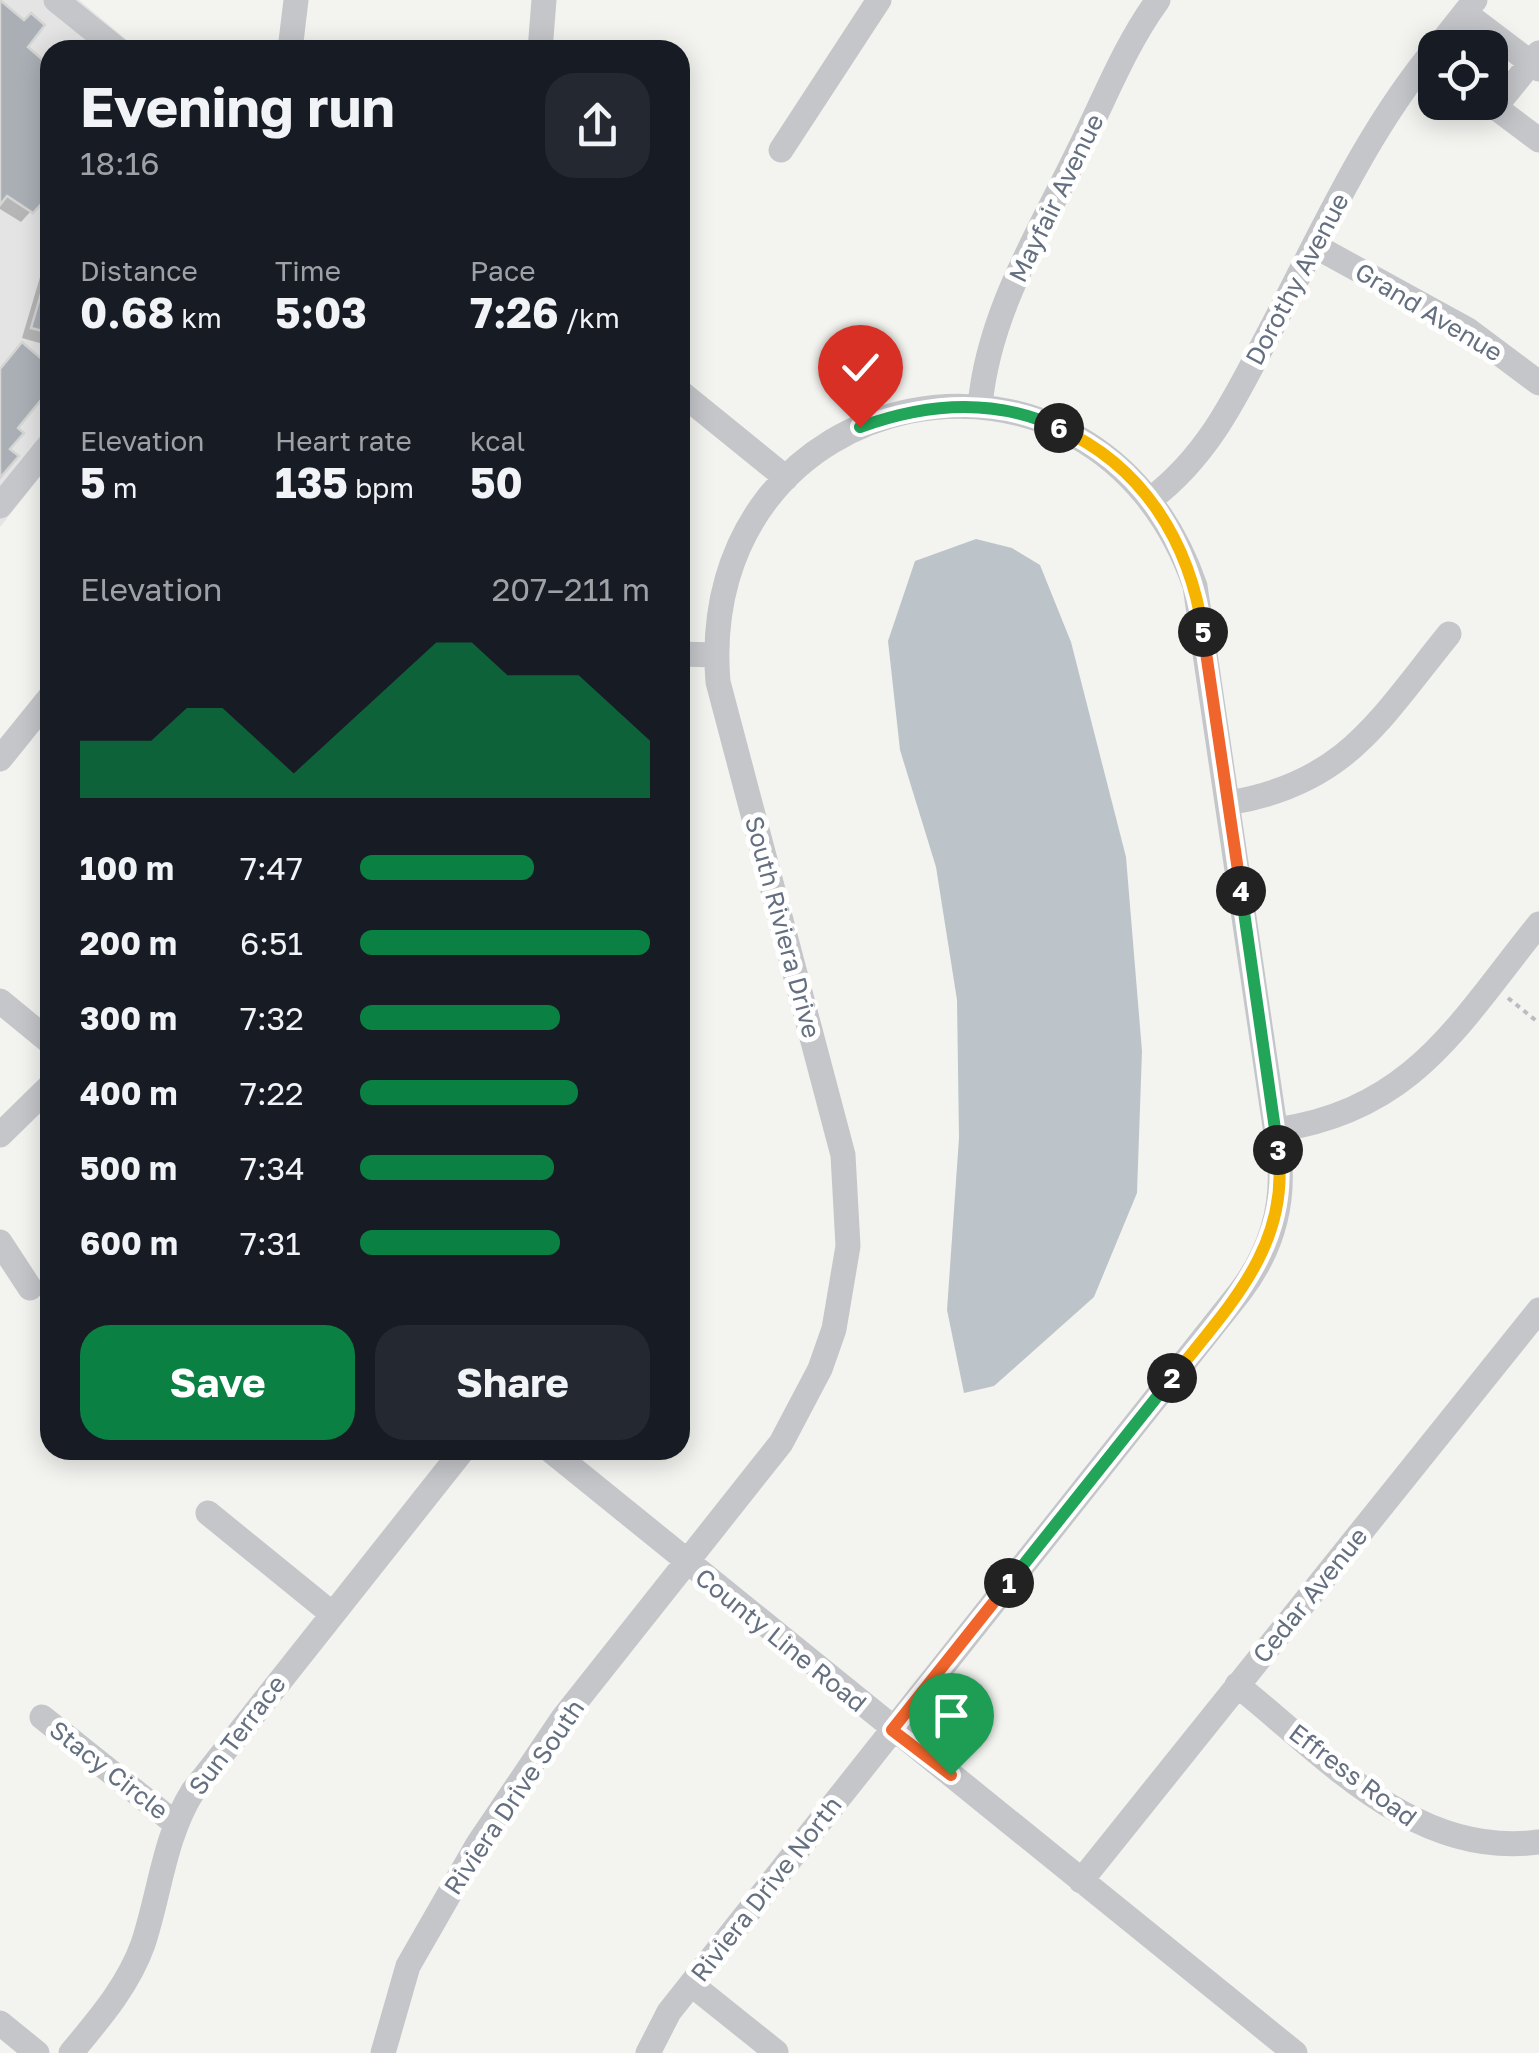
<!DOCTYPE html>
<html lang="en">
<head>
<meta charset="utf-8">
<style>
	:root { --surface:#171b24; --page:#242831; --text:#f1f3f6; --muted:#9ea1a6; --accent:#0b8043 }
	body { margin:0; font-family:"Golos Text",sans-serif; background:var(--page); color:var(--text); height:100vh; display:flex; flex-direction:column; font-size:38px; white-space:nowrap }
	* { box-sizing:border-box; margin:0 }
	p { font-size:32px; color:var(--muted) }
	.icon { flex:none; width:55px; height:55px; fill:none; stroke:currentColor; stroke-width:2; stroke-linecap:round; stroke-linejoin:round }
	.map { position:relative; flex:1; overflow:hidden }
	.drawer { position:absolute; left:40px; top:40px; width:650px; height:1420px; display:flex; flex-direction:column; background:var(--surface); border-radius:30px; box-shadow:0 5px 25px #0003 }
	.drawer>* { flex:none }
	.buttons { position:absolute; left:1418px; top:30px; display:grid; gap:20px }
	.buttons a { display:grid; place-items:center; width:90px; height:90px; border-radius:20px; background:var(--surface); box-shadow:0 5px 25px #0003; font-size:50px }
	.pin { position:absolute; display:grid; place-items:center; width:85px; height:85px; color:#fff; margin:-102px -42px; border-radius:50% 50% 50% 0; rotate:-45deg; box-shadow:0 0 10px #0007 }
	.pin .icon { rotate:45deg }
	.km { position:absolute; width:50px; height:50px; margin:-25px; border-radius:50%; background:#222; color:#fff; font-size:28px; line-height:50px; text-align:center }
	.round { display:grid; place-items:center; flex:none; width:105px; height:105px; border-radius:30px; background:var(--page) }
	.summary { display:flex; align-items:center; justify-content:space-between; height:170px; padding:0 40px }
	h1 { font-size:55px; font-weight:700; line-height:75px }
	.stats { display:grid; grid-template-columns:repeat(3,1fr); gap:15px; height:170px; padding:10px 40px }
	.stats div { display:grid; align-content:center }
	.stats b { font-size:42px; font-weight:700 }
	.stats small { font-size:28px; font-weight:400 }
	.stats p { font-size:28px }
	.chart { height:280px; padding:20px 40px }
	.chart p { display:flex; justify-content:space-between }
	.chart svg { width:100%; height:180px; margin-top:10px; fill:var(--accent); opacity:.7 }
	.cta { display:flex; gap:20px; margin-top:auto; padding:20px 40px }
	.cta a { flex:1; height:115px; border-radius:30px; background:var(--accent); color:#fff; font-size:40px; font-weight:700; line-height:115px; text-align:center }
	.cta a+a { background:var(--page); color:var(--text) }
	ul { padding:0 40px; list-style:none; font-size:32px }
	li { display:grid; grid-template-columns:160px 120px 1fr; align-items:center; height:75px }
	li i { height:25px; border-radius:12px; background:var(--accent) }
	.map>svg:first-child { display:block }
	.built { fill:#e4e4e4 }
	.water { fill:#bcc4c9 }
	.shadow { fill:#0003 }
	.building { fill:#aaafb6; stroke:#d5d5d3; stroke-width:2.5 }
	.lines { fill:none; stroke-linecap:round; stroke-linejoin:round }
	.path { stroke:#bbbcbf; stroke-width:4; stroke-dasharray:5 5; stroke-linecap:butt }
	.minor { stroke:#c4c6ca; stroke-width:25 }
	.split-1-casing { stroke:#fff; stroke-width:20 }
	.split-2-casing { stroke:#fff; stroke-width:20 }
	.split-3-casing { stroke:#fff; stroke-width:20 }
	.split-4-casing { stroke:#fff; stroke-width:20 }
	.split-5-casing { stroke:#fff; stroke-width:20 }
	.split-6-casing { stroke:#fff; stroke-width:20 }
	.split-7-casing { stroke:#fff; stroke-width:20 }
	.split-1 { stroke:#f0652b; stroke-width:12 }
	.split-2 { stroke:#22a559; stroke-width:12 }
	.split-3 { stroke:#f5b400; stroke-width:12 }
	.split-4 { stroke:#22a559; stroke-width:12 }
	.split-5 { stroke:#f0652b; stroke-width:12 }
	.split-6 { stroke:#f5b400; stroke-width:12 }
	.split-7 { stroke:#22a559; stroke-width:12 }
	.labels { text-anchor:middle; stroke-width:10; stroke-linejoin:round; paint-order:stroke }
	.street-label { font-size:25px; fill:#646f80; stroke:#fff }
</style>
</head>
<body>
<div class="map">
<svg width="1539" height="2053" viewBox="0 0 1539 2053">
	<rect width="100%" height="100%" fill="#f3f4f0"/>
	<path class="built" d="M0,0H79L139,50H50V464L0,527Z"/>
	<path class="water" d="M976,539L1012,548L1040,565L1071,642L1126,857L1142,1051L1137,1193L1094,1297L994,1386L964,1393L947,1310L959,1138L957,1000L936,867L900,750L888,641L915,561Z"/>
	<path class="shadow" d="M0,2L25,48L50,69V190L21,222L0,209Z
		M50,259V346L22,338L43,267Z"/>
	<path class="building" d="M0,0L24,20L31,13L45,25L28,47L50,66V194L33,213L7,196L0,205Z
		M50,263V333L31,328Z
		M22,342L50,366V389L18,428L24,433L10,449L19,456L0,478V369Z"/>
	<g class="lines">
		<path class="path" d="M1508,998L1539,1023"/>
		<path class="minor" d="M56,0L118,50
			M1465,13L1539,69
			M1437,48L1475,0
			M290,50L296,0
			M540,50L544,0
			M1539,53L1495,107L1539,140
			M781,150L879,0
			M1315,246L1468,330L1539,383
			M680,392L786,478
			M980,406C988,314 1039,233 1079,150C1104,100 1125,45 1158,0
			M1151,499C1209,455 1236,396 1269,333C1320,237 1365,133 1435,49
			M0,506L50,444
			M680,654L716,655
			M0,759L50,697
			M1228,803C1346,784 1379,720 1449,634
			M0,1001L50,1042
			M1276,1130C1414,1110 1458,1024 1539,924
			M0,1135L50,1086
			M0,1242L30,1288
			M550,1450L1295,2053
			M208,1513L331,1613
			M1237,1685C1326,1756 1415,1859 1539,1842
			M42,1717L176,1824
			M1081,1881L1539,1310
			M691,1984L776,2052
			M0,2023L37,2053
			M71,2053C99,2019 128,1986 143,1944C160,1893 164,1837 193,1791L463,1450
			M383,2053L408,1966L478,1844L563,1718L781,1443L820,1369L834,1329L848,1246L843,1155L718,682C693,379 1094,295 1195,586L1279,1154C1285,1206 1271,1251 1240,1292L669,2012L648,2053"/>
	</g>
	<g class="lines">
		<g class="split-1-casing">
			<path id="split-1" d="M951,1775L892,1730L1009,1583"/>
		</g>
		<g class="split-2-casing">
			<path id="split-2" d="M1009,1583L1172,1378"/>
		</g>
		<g class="split-3-casing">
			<path id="split-3" d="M1172,1378C1227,1308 1291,1246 1278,1150"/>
		</g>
		<g class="split-4-casing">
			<path id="split-4" d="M1241,891L1278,1150"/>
		</g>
		<g class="split-5-casing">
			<path id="split-5" d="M1203,632L1241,891"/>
		</g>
		<g class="split-6-casing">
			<path id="split-6" d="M1059,428C1143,466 1190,542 1203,632"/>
		</g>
		<g class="split-7-casing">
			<path id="split-7" d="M860,427C926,403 994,397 1059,428"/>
		</g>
		<use href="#split-1" class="split-1"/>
		<use href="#split-2" class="split-2"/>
		<use href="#split-3" class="split-3"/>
		<use href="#split-4" class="split-4"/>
		<use href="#split-5" class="split-5"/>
		<use href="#split-6" class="split-6"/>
		<use href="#split-7" class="split-7"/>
	</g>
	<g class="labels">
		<g class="street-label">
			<text transform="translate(1056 198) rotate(-64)" y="9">Mayfair Avenue</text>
			<text transform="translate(1297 279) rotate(-62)" y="9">Dorothy Avenue</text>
			<text transform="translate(1429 312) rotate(31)" y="9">Grand Avenue</text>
			<text transform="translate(783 927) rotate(75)" y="9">South Riviera Drive</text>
			<text transform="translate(1310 1595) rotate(-51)" y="9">Cedar Avenue</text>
			<text transform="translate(781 1640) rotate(39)" y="9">County Line Road</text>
			<text transform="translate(237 1735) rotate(-53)" y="9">Sun Terrace</text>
			<text transform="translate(109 1770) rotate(38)" y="9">Stacy Circle</text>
			<text transform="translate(1353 1775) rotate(37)" y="9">Effress Road</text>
			<text transform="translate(514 1797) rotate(-56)" y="9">Riviera Drive South</text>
			<text transform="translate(766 1889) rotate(-52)" y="9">Riviera Drive North</text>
		</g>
	</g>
</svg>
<div class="buttons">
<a><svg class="icon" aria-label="locate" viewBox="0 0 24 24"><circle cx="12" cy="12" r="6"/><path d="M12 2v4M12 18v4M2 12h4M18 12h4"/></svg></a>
</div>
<div class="pin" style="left:951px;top:1775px;background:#1e9e55"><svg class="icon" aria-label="arrive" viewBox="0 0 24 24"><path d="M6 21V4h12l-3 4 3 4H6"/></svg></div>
<div class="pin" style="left:860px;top:427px;background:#d93025"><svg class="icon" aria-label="check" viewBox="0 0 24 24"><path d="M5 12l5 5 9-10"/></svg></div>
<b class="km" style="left:1009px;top:1583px">1</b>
<b class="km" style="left:1172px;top:1378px">2</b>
<b class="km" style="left:1278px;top:1150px">3</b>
<b class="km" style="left:1241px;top:891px">4</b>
<b class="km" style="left:1203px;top:632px">5</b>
<b class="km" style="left:1059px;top:428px">6</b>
<section class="drawer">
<div class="summary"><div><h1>Evening run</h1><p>18:16</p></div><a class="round"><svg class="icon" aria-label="share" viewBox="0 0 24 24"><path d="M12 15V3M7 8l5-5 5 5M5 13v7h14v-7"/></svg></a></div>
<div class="stats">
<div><p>Distance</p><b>0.68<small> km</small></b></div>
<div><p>Time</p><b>5:03</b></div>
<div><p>Pace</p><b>7:26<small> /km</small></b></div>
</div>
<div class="stats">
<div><p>Elevation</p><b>5<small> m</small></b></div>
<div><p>Heart rate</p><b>135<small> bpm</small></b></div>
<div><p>kcal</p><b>50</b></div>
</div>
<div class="chart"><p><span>Elevation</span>207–211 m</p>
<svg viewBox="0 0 160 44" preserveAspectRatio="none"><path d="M0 44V30L10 30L20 30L30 22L40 22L50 30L60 38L70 30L80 22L90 14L100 6L110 6L120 14L130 14L140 14L150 22L160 30V44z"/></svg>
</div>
<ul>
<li><b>100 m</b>7:47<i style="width:60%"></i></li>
<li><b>200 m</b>6:51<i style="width:100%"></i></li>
<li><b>300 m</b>7:32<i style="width:69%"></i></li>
<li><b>400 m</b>7:22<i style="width:75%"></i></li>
<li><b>500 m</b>7:34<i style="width:67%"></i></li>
<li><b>600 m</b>7:31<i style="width:69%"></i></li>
</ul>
<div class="cta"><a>Save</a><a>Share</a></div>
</section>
</div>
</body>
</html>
